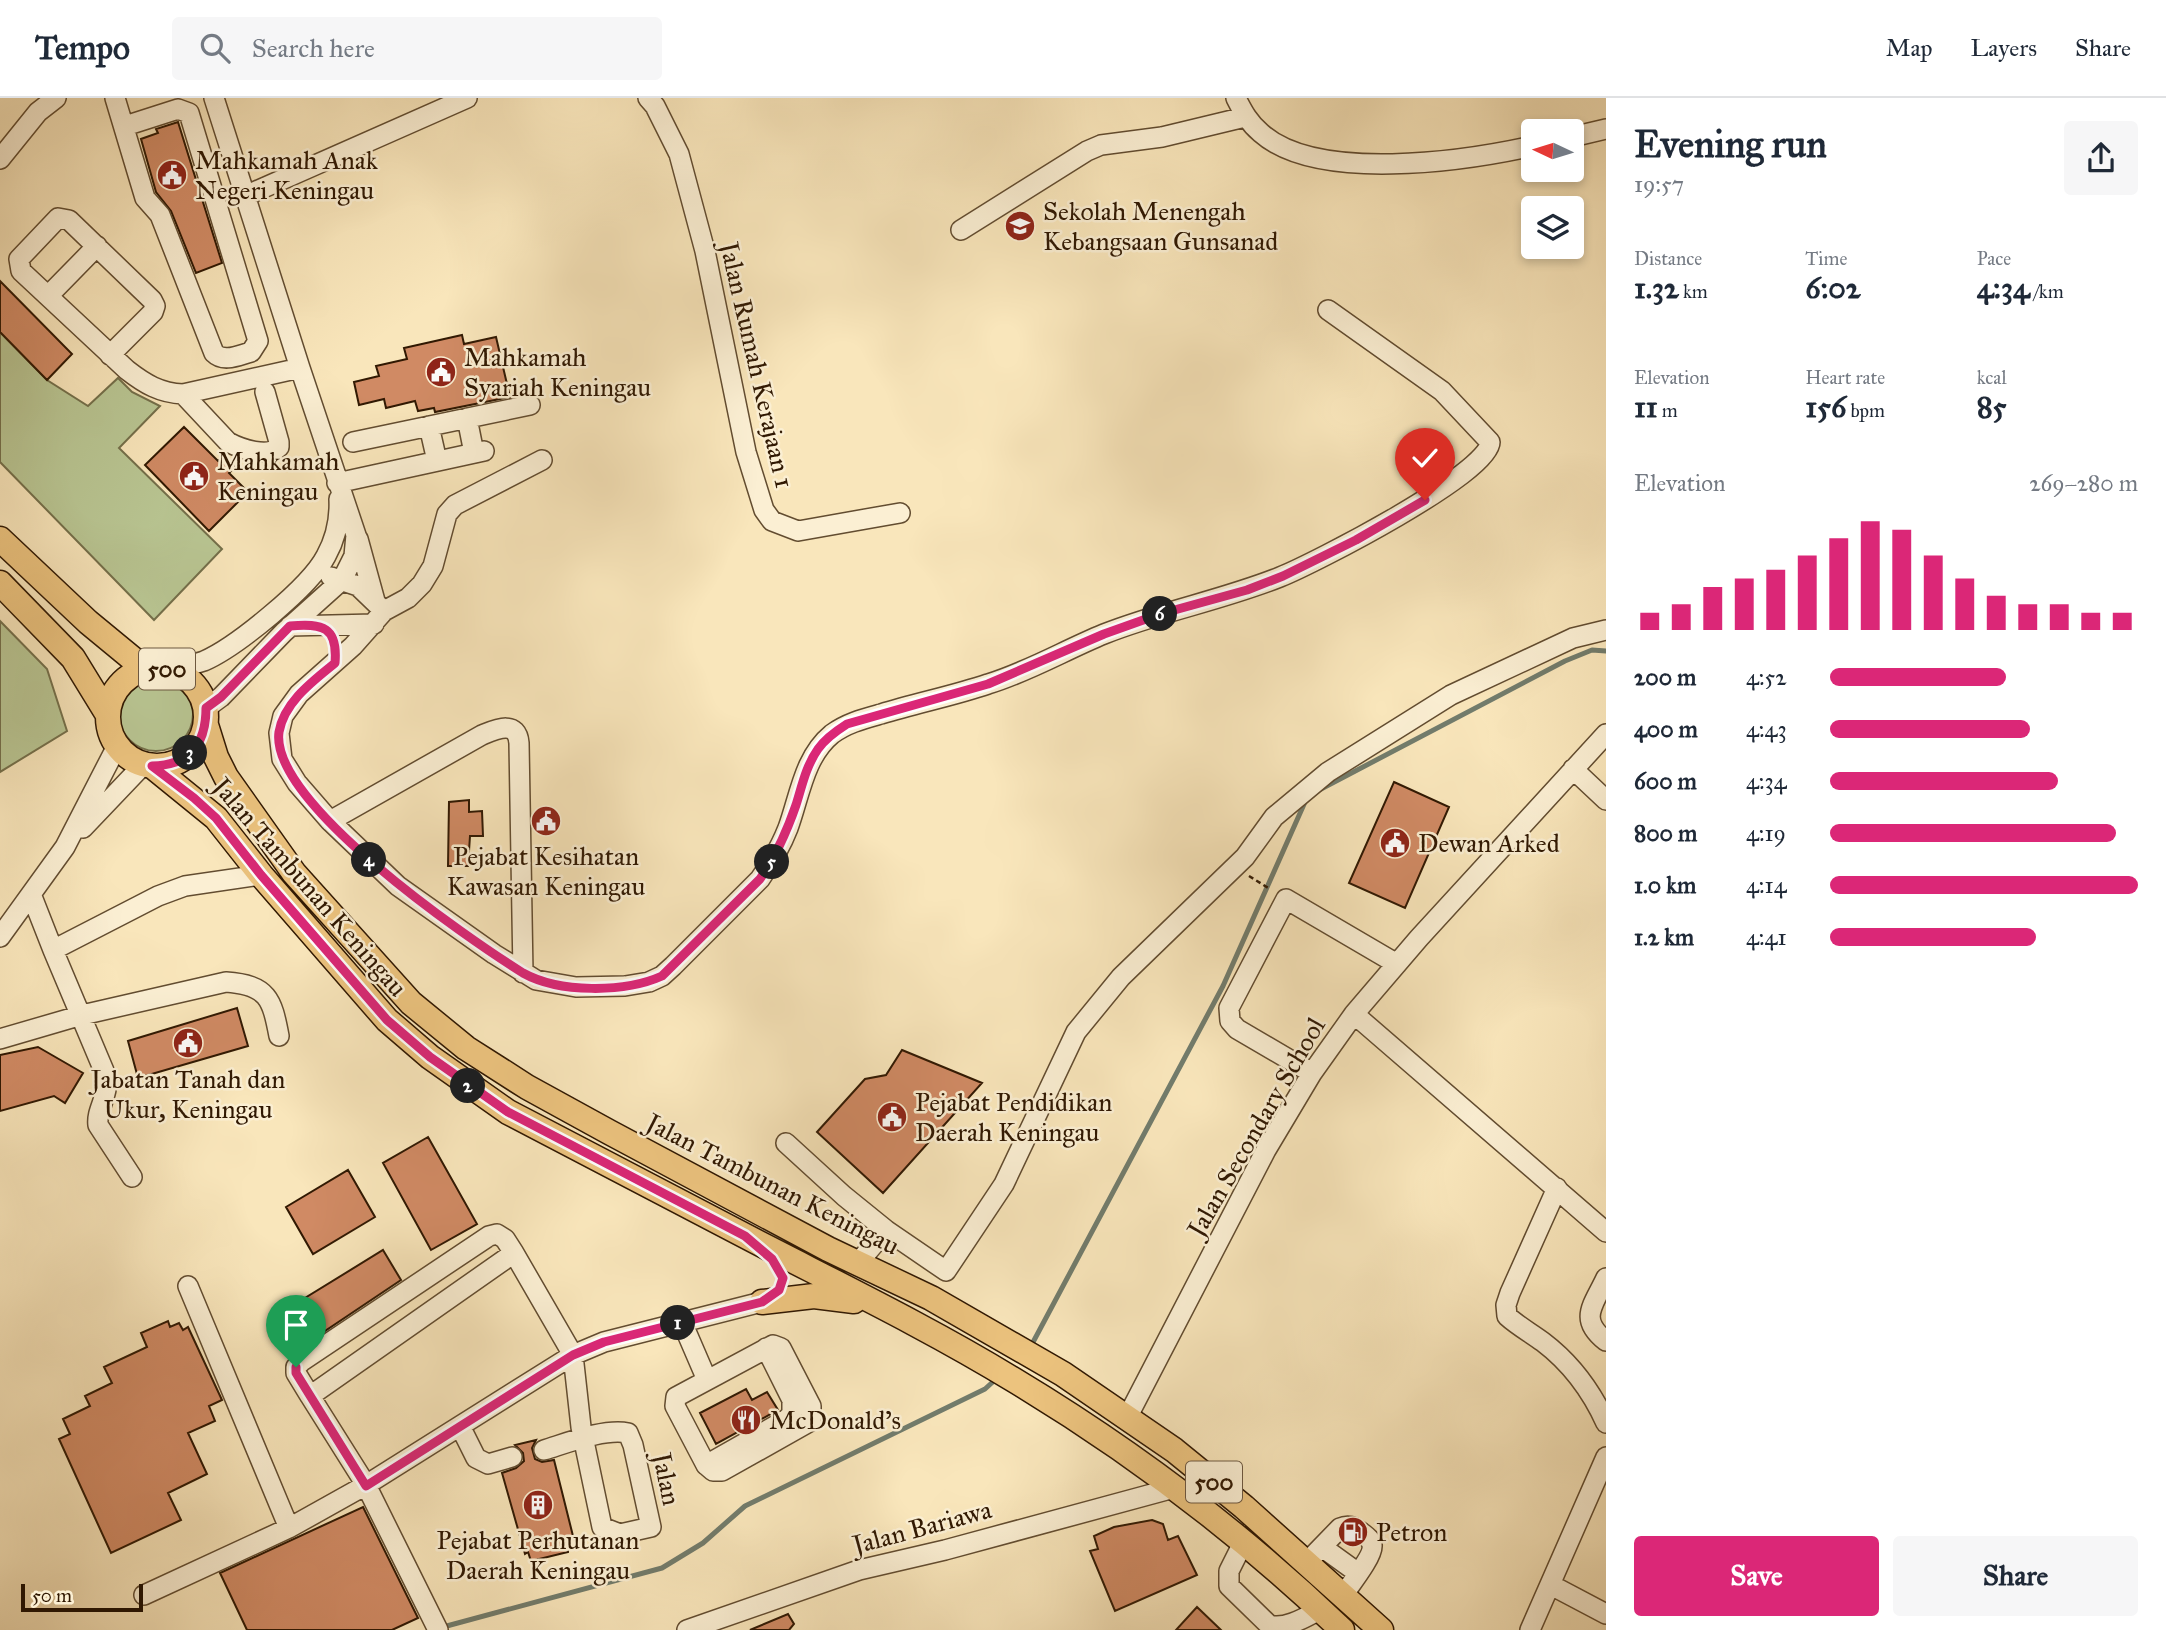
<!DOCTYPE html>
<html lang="en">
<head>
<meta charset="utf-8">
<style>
	:root { --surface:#fff; --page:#f6f6f7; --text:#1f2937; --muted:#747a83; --line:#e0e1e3; --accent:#db2777 }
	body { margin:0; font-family:"IM FELL Great Primer",serif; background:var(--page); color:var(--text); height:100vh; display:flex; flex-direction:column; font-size:26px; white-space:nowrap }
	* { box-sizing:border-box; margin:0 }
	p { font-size:23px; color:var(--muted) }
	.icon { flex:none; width:38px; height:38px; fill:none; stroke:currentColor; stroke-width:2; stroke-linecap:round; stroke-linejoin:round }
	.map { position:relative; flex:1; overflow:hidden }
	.side { display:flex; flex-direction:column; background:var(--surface); width:560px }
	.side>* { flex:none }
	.needle { width:46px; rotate:274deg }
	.controls { position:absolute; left:1521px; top:21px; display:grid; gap:14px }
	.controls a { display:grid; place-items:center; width:63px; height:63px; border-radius:7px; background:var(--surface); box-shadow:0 4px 10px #0003; font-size:35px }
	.scale { position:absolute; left:21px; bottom:18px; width:122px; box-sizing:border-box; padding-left:7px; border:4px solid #301802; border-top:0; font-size:19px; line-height:24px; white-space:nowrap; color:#301802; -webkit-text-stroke:5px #fbefd3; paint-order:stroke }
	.pin { position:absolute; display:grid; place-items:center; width:60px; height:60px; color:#fff; margin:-72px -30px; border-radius:50% 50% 50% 0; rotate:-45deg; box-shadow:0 0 7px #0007 }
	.pin .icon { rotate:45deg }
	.km { position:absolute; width:35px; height:35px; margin:-18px; border-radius:50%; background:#222; color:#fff; font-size:19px; line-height:35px; text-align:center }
	.round { display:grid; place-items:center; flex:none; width:74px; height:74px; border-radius:7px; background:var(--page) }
	.overview { display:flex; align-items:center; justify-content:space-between; height:119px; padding:0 28px }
	h1 { font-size:38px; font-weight:800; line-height:52px }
	.metrics { display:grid; grid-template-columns:repeat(3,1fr); gap:10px; height:119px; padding:7px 28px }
	.metrics div { display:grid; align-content:center }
	.metrics b { font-size:30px; font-weight:800 }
	.metrics small { font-size:19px; font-weight:400 }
	.metrics p { font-size:19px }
	.chart { height:196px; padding:14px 28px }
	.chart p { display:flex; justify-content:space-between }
	.chart svg { width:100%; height:126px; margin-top:7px; stroke:var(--accent); stroke-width:6 }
	.cta { display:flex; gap:14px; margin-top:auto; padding:14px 28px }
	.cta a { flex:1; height:80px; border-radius:7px; background:var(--accent); color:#fff; font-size:28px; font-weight:800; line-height:80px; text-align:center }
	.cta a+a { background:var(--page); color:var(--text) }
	ul { padding:0 28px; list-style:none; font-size:23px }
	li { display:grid; grid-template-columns:112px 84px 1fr; align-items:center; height:52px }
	li i { height:18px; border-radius:9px; background:var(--accent) }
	header { display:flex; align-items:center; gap:42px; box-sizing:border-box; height:98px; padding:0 35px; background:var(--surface); border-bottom:2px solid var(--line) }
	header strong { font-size:33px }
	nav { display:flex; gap:38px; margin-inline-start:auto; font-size:24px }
	.search { width:490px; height:63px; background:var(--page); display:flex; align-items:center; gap:18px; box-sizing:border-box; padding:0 24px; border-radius:7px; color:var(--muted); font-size:26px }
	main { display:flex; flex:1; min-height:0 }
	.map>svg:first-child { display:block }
	.green { fill:#b9c693; stroke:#746f4a; stroke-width:2 }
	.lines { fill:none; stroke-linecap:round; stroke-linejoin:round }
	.stream { stroke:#727c6c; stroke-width:5 }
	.building { fill:#d08a64; stroke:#301802; stroke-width:2 }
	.minor-casing { stroke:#624c30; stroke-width:22 }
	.major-casing { stroke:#301802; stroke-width:27 }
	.path { stroke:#301802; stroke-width:2.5; stroke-dasharray:5 3.5; stroke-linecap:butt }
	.minor { stroke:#fbefd3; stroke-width:19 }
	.major { stroke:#ecc37e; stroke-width:24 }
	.route-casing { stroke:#fff; stroke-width:14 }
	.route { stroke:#db2777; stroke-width:9 }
	.labels { text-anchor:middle; stroke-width:5; stroke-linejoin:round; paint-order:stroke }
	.shield { fill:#fbefd3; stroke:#6d5841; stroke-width:2 }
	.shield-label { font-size:24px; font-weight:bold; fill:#301802 }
	.poi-label { font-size:26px; fill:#301802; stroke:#fbefd3; text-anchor:start }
	.street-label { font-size:26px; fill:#301802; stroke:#fbefd3 }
</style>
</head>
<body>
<header>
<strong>Tempo</strong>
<div class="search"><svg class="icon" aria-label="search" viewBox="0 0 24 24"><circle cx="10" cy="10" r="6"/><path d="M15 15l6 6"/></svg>Search here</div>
<nav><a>Map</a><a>Layers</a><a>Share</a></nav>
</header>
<main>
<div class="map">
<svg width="1606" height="1532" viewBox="0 0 1606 1532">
	<rect width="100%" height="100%" fill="#f9e6bb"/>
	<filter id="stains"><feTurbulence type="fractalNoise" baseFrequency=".00286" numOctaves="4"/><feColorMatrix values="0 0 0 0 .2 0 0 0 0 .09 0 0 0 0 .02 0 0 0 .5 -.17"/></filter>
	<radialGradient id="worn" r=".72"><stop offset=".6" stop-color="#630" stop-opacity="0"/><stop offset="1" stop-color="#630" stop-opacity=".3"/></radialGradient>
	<path class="green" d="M0,234L47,282L88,308L118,280L132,294L160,308L119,350L222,451L154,522L0,364Z
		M0,523L47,571L67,633L0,674Z
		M119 616a37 37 0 1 1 74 0a37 37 0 1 1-74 0Z"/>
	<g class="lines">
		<path class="stream" d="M1321,691L1565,563L1592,552L1606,553
			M1031,1248L1223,888L1305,704
			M443,1529L662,1470L703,1445L745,1408L985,1291L996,1281"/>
	</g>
	<path class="building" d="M178,24L222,165L196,175L171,113L156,94L141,41L158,35L156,31Z
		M0,183L72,256L47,282L0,234Z
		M462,237L464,246L496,239L510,299L435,314L434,310L418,313L415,303L386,310L384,301L359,307L354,284L379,278L376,268L407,261L404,250Z
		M184,329L218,363L224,358L235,369L229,375L248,394L209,433L145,367Z
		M1394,684L1449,709L1405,810L1349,785Z
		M469,702V714L482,713L483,738H470L468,768H448L449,704Z
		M237,910L248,948L138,980L128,943Z
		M38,949L83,975L65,1005L54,998L0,1013V957Z
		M902,952L982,985L883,1095L817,1034L865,981L886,977Z
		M428,1039L477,1126L431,1152L383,1065Z
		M348,1072L375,1119L313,1156L286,1109Z
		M383,1152L401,1182L307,1245L287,1211Z
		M168,1223L170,1229L179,1225L183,1232L188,1229L222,1302L209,1308L215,1323L188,1335L207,1376L168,1395L181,1422L111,1455L59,1341L70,1336L63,1321L90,1308L85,1298L112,1285L104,1269L147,1249L141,1235Z
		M746,1291L752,1302L767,1294L778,1312L716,1346L700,1315Z
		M536,1342L532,1350L535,1361L542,1364L554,1362L574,1442L567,1444L568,1454L531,1463L528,1454L525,1456L502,1375L516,1370L524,1363L523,1355L515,1347Z
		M363,1409L418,1520L392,1532H247L220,1475Z
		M1152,1422L1163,1426L1168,1442L1178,1438L1197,1477L1115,1513L1090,1453L1098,1451L1094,1438L1114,1429Z
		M1197,1509L1221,1532H1176Z
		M788,1516L794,1526L789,1532H750Z"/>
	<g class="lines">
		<g class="minor-casing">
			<path id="minor" d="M115,0L145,100L160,117L214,255C224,265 239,257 251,254L258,243L189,15L178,11L125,28
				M648,0L655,8L679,56L705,153L746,354L764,412L772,423L798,433L900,415
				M1236,0C1243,14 1249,25 1261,35C1317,85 1465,63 1533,48
				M1572,39L1606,31
				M0,61L38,14L56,0
				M245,98L467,0
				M961,132L1087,53L1101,47L1162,39L1245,19
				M48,198L97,148
				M110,257L153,214L155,208L152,202L69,122L58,120L19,161L21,173L127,272C145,286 160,295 183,296L300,270
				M183,296L228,344C241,351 268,360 279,349V344L265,294
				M467,320L474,355
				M429,328L437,363
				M353,344L530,307
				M542,362L455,407L447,416L433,468L422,486L408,500L384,513L353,548L299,596L283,618L279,635L282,661L297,685L330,723L398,788L494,856L536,882L576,889L625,888L649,884L662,878L673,868L760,781C771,765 781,748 788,730C800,697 804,659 832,636C847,625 863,621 881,616C916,605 953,598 988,586C1028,574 1065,552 1104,536C1162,513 1223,502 1280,479C1313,466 1490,375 1490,344L1442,293L1328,212
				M337,385L484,353
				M358,441L375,503
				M331,479L358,488L384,513
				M290,528L374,526
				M161,569C175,568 191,568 204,563C236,549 310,489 326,458C336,440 340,422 339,401
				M206,610L221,599L284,534L342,482L354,458L356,437L300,270L214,0
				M1573,671L1606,702
				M330,723L482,637C497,631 517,622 519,645L523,875
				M83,730L144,666
				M31,796L53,852L158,798L185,788L261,777
				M0,839L65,749L117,648
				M53,852L107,980C108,1000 96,1012 98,1027L132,1079
				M1354,916L1606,1134
				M0,941L82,917L226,884C268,887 272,901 279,938
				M1312,975L1237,931L1230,923L1229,910L1286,801L1397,866
				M786,1045L844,1098L886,1132L946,1173L1004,1086L1076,934L1121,879L1245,759L1274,719L1328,674L1451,597L1573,540L1606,532
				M1557,1090L1510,1195L1506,1207L1507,1218C1518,1228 1531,1235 1543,1244C1572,1266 1591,1292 1606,1325
				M858,1165L886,1132
				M1606,1180C1593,1208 1578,1221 1606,1243
				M188,1188L289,1430
				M682,1224L707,1282
				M773,1247L781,1250L811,1308V1323L722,1373H713L706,1367L675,1308L676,1299Z
				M310,1298L296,1275V1269L302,1263L489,1138L497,1136L505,1141L514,1155
				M1128,1318L1266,1052L1312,975L1354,916L1419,840L1606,636
				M460,1328L476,1360L488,1366L512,1359
				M706,1367L787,1321L792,1316V1302L766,1250
				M1243,1445L1229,1473V1488L1269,1527C1285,1532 1306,1519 1321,1511
				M1322,1449L1358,1475
				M1307,1464L1340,1430C1349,1426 1353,1429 1361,1434C1366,1438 1371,1441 1372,1447C1374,1457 1350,1487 1344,1496
				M1551,1487L1606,1516
				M144,1497L289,1430L366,1387L573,1257L604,1244L762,1204
				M438,1532L366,1387L310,1298L514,1155L573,1257L581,1329L602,1429L620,1436L651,1429L633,1347L628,1335C605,1330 567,1345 544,1352
				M687,1532L859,1472L945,1452L1174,1390
				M1530,1532L1606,1359"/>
		</g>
		<g class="major-casing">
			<path id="major" d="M0,441L88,524L145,571
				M0,485L73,560L108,617
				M108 619a49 49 0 1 1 98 0a49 49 0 1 1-98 0Z
				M206,627L216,659L226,679L294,775L411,905L466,950L527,989L609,1034L828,1151L931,1200L1063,1276L1174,1352L1244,1409L1381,1532
				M152,668L216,720L261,777L387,922L430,959L508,1014C598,1061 687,1108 776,1154C856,1195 937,1235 1014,1282C1132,1353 1243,1437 1342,1532
				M762,1204L814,1198L854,1203"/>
		</g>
		<path class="path" d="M1249,778L1270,791"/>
		<use href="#minor" class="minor"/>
		<use href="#major" class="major"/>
	</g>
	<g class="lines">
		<g class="route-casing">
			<path id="route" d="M296,1269V1275L366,1388L573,1257L604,1244L762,1204L779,1192L783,1180L772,1161L745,1138L508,1014L430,959L387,922L261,777L216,720L194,700L152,668C189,667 206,647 206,610L221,599L290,528C323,525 338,529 335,565C313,583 284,604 279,634C269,704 467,840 523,875C559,895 624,895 662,878L760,781C776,758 787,733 796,707C802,688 806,668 818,651C825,641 836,633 847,626L988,586L1104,536L1160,516L1247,492L1283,478L1356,442L1425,402"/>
		</g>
		<use href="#route" class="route"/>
	</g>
	<defs>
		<g id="civic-disc" transform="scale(1.575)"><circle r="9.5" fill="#8f2418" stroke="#fbefd3"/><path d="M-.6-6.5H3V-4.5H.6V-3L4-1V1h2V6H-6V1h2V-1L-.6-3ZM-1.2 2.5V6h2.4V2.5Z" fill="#fff"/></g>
		<g id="school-disc" transform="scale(1.575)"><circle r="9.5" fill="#8f2418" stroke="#fbefd3"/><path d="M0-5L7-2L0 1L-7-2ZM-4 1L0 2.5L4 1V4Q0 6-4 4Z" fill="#fff"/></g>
		<g id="restaurant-disc" transform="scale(1.575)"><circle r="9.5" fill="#8f2418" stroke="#fbefd3"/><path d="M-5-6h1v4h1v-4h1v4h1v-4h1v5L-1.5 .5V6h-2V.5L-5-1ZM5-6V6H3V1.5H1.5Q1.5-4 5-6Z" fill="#fff"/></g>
		<g id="building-disc" transform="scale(1.575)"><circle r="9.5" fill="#8f2418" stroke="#fbefd3"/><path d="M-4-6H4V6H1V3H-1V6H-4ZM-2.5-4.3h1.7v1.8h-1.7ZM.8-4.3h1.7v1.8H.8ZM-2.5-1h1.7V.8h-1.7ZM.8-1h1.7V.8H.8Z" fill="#fff"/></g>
		<g id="fuel-disc" transform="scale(1.575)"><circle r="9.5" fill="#8f2418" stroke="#fbefd3"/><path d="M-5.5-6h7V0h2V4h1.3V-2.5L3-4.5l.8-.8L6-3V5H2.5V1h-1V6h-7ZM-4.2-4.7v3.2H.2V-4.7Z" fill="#fff"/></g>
	</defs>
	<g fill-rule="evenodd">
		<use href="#civic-disc" x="172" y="77"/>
		<use href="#school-disc" x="1020" y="128"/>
		<use href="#civic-disc" x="441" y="274"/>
		<use href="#civic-disc" x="194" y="378"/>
		<use href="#civic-disc" x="546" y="723"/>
		<use href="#civic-disc" x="1395" y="745"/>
		<use href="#civic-disc" x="188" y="945"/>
		<use href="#civic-disc" x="892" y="1019"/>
		<use href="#restaurant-disc" x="746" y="1322"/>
		<use href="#building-disc" x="538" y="1407"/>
		<use href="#fuel-disc" x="1353" y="1434"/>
	</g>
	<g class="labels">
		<g class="shield">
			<rect x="139" y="550.5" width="56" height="41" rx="5"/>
			<rect x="1186" y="1363.5" width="56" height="41" rx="5"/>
		</g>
		<g class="shield-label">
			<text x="167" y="579">500</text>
			<text x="1214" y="1392">500</text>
		</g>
		<g class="poi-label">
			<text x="195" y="71">Mahkamah Anak<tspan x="195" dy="30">Negeri Keningau</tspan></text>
			<text x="1043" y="122">Sekolah Menengah<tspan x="1043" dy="30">Kebangsaan Gunsanad</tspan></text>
			<text x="464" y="268">Mahkamah<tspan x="464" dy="30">Syariah Keningau</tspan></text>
			<text x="217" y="372">Mahkamah<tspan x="217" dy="30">Keningau</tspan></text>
			<text x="1418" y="754">Dewan Arked</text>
			<text x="546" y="767" text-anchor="middle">Pejabat Kesihatan<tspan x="546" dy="30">Kawasan Keningau</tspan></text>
			<text x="188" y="990" text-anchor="middle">Jabatan Tanah dan<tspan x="188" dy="30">Ukur, Keningau</tspan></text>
			<text x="915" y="1013">Pejabat Pendidikan<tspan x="915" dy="30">Daerah Keningau</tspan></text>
			<text x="769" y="1331">McDonald's</text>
			<text x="1376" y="1443">Petron</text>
			<text x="538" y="1451" text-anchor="middle">Pejabat Perhutanan<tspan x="538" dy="30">Daerah Keningau</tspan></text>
		</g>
		<g class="street-label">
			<text transform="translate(757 267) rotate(77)" y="9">Jalan Rumah Kerajaan 1</text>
			<text transform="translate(310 789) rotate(49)" y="9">Jalan Tambunan Keningau</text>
			<text transform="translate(1256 1029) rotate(-60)" y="9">Jalan Secondary School</text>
			<text transform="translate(773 1086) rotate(27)" y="9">Jalan Tambunan Keningau</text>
			<text transform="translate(667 1381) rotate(78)" y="9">Jalan</text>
			<text transform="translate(922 1429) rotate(-15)" y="9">Jalan Bariawa</text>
		</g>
	</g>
	<rect width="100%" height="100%" filter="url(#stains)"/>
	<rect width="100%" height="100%" fill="url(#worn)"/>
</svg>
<div class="controls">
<a><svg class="needle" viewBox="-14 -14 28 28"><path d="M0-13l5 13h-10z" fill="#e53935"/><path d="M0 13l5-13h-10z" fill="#747a83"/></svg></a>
<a><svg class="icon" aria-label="layers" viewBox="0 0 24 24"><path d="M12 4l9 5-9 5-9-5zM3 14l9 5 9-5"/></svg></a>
</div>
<div class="scale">50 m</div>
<div class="pin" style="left:296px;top:1269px;background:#1e9e55"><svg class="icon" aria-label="arrive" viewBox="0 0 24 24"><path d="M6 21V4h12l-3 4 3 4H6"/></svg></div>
<div class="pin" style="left:1425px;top:402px;background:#d93025"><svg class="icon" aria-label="check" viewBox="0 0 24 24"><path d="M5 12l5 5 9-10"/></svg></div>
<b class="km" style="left:678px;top:1225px">1</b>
<b class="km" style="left:468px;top:988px">2</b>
<b class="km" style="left:190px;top:655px">3</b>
<b class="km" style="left:369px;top:762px">4</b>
<b class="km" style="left:772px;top:764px">5</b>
<b class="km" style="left:1160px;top:516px">6</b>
</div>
<section class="side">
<div class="overview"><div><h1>Evening run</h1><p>19:57</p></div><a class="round"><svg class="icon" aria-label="share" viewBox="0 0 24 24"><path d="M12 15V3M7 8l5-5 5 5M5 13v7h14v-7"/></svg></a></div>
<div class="metrics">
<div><p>Distance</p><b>1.32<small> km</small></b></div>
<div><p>Time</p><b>6:02</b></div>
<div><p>Pace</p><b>4:34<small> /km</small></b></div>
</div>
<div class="metrics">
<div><p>Elevation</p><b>11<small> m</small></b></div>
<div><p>Heart rate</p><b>156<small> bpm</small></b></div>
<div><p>kcal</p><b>85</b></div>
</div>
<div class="chart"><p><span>Elevation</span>269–280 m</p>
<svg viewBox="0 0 160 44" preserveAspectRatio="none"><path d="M5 44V38M15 44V35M25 44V29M35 44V26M45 44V23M55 44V18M65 44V12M75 44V6M85 44V9M95 44V18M105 44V26M115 44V32M125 44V35M135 44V35M145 44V38M155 44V38"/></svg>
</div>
<ul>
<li><b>200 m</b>4:52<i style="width:57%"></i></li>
<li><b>400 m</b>4:43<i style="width:65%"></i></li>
<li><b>600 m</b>4:34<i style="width:74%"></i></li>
<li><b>800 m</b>4:19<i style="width:93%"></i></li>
<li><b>1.0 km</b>4:14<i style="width:100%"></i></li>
<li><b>1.2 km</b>4:41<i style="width:67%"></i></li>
</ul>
<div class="cta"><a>Save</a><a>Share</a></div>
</section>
</main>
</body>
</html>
